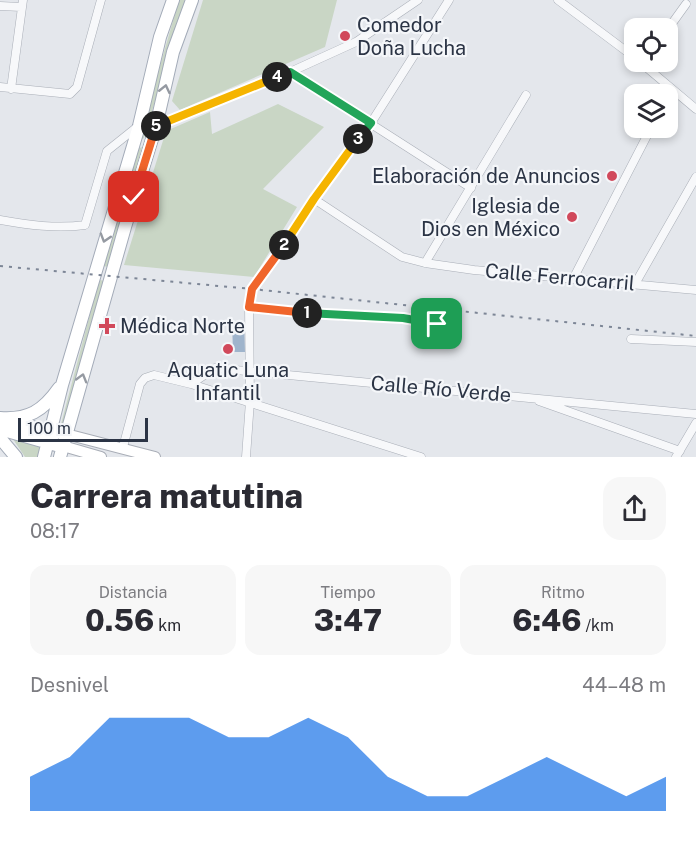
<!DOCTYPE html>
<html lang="es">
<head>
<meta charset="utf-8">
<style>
	:root { --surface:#fff; --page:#f7f7f7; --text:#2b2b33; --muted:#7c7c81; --accent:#1a73e8 }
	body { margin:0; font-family:"Public Sans",sans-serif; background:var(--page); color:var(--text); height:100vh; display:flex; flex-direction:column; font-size:22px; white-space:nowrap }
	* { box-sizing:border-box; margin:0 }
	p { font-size:20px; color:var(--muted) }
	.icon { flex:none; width:33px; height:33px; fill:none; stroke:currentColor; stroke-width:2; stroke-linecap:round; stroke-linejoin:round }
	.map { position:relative; height:457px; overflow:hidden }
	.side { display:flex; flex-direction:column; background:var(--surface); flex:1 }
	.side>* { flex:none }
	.buttons { position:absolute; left:624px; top:18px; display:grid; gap:12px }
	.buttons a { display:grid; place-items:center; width:54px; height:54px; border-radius:12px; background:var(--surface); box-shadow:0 3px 9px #0003; font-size:30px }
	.scale { position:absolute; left:18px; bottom:15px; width:130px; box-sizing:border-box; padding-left:6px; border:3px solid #2b3445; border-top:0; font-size:16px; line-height:21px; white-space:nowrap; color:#2b3445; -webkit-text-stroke:4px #f4f6f9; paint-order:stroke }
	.pin { position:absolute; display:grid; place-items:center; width:51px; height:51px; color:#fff; margin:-26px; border-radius:12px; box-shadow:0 3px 9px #0006 }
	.km { position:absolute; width:30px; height:30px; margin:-15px; border-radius:50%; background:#222; color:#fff; font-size:16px; line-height:30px; text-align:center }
	.round { display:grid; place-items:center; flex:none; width:63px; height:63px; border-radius:18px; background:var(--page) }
	.summary { display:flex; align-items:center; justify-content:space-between; height:102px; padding:0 30px }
	h1 { font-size:33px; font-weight:800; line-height:45px }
	.stats { display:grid; grid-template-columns:repeat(3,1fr); gap:9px; height:102px; padding:6px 30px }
	.stats div { display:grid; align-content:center; border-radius:15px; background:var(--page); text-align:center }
	.stats b { font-size:30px; font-weight:800 }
	.stats small { font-size:16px; font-weight:400 }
	.stats p { font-size:16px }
	.chart { height:168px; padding:12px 30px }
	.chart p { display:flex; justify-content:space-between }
	.chart svg { width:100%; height:108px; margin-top:6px; fill:var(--accent); opacity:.7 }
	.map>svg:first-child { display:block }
	.green { fill:#c9d6c5 }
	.water { fill:#9fb4cc }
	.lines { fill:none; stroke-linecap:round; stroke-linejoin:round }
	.minor-casing { stroke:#a9aeb7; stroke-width:9 }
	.secondary-casing { stroke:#a9aeb7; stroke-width:12 }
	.primary-casing { stroke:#a3abb8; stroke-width:14 }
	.minor { stroke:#f7f8fa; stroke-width:8 }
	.secondary { stroke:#fff; stroke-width:10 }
	.primary { stroke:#fff; stroke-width:12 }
	.rail { stroke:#7d8696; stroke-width:2; stroke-dasharray:3 6; stroke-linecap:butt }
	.oneway { stroke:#959aa2 }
	.split-1-casing { stroke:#fff; stroke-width:12 }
	.split-2-casing { stroke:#fff; stroke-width:12 }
	.split-3-casing { stroke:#fff; stroke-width:12 }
	.split-4-casing { stroke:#fff; stroke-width:12 }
	.split-5-casing { stroke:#fff; stroke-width:12 }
	.split-6-casing { stroke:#fff; stroke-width:12 }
	.split-1 { stroke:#22a559; stroke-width:8 }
	.split-2 { stroke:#f0652b; stroke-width:8 }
	.split-3 { stroke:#f5b400; stroke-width:8 }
	.split-4 { stroke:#22a559; stroke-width:8 }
	.split-5 { stroke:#f5b400; stroke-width:8 }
	.split-6 { stroke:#f0652b; stroke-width:8 }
	.poi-dot { fill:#d1495b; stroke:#f4f6f9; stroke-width:2 }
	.labels { text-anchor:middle; stroke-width:4.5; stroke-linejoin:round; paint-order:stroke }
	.poi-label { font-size:20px; fill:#2b3445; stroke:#f4f6f9; text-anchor:start }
	.street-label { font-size:20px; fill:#2b3445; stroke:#f4f6f9 }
</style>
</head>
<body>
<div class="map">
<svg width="696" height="457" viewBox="0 0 696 457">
	<rect width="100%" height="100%" fill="#e4e7ec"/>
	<path class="green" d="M179,0H185L144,138L138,142Z
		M203,0H337L325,47L180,110L172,101Z
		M278,104L324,127L263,189L297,207L254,277L124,265L166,131L210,112L212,134Z
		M142,147L109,267L103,266L137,149Z
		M99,280L106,281L64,423L61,424Z
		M13,439L42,448L39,457H25Z"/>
	<path class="water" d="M232,322H244L245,352H233Z"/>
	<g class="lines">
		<g class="minor-casing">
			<path id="minor" d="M558,0L634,57
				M0,6L21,7
				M668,29L686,4
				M640,62L696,109
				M290,72L471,188
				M0,87L70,94L77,87L101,0
				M11,89L23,0
				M156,126L290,72L356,42L418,0
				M314,199L402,257L425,263L474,270L696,290
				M0,220C28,225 57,229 85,225L107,151L137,127
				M425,263L526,95
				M573,279L651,128
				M635,284L696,177
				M249,307L344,316L403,318L437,324
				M631,339L696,342
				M191,384L215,368L696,414
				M539,401L680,451
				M123,447L140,384L145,378L154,375L191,384L421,457
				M246,457L250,401L249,307L252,289L275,258L314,199L371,123L449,0
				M676,457L696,423"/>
		</g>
		<g class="secondary-casing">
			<path id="secondary" d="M66,434L155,457
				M63,446L101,457"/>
		</g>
		<g class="primary-casing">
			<path id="primary" d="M0,418C28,420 43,411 59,388
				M9,421L56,433
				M0,429L56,445
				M0,438L16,457
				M44,457L62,385L139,126L160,37L173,0
				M60,457L125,227L156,126L173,52L192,0"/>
		</g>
		<use href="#minor" class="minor"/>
		<use href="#secondary" class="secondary"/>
		<use href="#primary" class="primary"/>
		<path class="rail" d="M0,266L252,289L696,336"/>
	</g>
	<defs><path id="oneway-chevron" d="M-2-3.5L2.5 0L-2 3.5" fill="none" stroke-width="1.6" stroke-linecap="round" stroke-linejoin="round" transform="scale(1.5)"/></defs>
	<g class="oneway">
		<use href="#oneway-chevron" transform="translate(165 89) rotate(-77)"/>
		<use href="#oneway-chevron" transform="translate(105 238) rotate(107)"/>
		<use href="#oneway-chevron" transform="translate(82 378) rotate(-74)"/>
	</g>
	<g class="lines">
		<g class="split-1-casing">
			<path id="split-1" d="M307,313L403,318L437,324"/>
		</g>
		<g class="split-2-casing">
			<path id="split-2" d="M284,245L252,289L249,307L307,313"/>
		</g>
		<g class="split-3-casing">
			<path id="split-3" d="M284,245L314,199L358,139"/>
		</g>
		<g class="split-4-casing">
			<path id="split-4" d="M277,77L290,72L371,123L358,139"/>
		</g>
		<g class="split-5-casing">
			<path id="split-5" d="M156,126L277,77"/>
		</g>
		<g class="split-6-casing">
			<path id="split-6" d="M134,197L156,126"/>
		</g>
		<use href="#split-1" class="split-1"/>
		<use href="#split-2" class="split-2"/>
		<use href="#split-3" class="split-3"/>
		<use href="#split-4" class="split-4"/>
		<use href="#split-5" class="split-5"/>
		<use href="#split-6" class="split-6"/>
	</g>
	<g class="poi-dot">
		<circle cx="345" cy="36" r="6"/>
		<circle cx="612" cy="176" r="6"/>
		<circle cx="572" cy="217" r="6"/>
		<path d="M104 317h6v6h6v6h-6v6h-6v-6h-6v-6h6z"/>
		<circle cx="228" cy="349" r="6"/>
	</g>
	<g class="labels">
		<g class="poi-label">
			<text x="357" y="32">Comedor<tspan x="357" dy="23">Doña Lucha</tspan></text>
			<text x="600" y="183" text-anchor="end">Elaboración de Anuncios</text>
			<text x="560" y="213" text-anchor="end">Iglesia de<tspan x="560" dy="23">Dios en México</tspan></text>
			<text x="120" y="333">Médica Norte</text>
			<text x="228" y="377" text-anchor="middle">Aquatic Luna<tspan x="228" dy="23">Infantil</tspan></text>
		</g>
		<g class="street-label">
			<text transform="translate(560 277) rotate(5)" y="7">Calle Ferrocarril</text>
			<text transform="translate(441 389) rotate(5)" y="7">Calle Río Verde</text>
		</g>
	</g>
</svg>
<div class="buttons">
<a><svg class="icon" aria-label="locate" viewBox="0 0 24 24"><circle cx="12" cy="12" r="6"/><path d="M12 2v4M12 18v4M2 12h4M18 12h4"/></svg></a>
<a><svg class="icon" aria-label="layers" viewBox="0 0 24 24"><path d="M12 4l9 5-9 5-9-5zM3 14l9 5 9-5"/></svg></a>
</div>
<div class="scale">100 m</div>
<div class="pin" style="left:437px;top:324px;background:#1e9e55"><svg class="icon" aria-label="arrive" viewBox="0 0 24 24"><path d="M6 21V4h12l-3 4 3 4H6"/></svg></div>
<div class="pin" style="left:134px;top:197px;background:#d93025"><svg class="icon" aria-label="check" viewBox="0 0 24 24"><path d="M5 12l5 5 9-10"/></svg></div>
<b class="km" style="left:307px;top:313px">1</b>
<b class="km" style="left:284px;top:245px">2</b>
<b class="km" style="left:358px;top:139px">3</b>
<b class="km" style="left:277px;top:77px">4</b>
<b class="km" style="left:156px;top:126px">5</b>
</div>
<section class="side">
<div class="summary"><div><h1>Carrera matutina</h1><p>08:17</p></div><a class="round"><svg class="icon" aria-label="share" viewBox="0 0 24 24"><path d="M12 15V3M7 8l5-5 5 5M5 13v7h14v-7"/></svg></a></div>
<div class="stats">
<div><p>Distancia</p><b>0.56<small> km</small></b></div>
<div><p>Tiempo</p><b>3:47</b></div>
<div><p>Ritmo</p><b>6:46<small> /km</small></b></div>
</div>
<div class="chart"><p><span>Desnivel</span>44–48 m</p>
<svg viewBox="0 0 160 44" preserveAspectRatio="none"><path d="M0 44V30L10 22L20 6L30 6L40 6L50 14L60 14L70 6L80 14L90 30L100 38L110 38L120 30L130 22L140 30L150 38L160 30V44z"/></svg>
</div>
</section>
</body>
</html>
